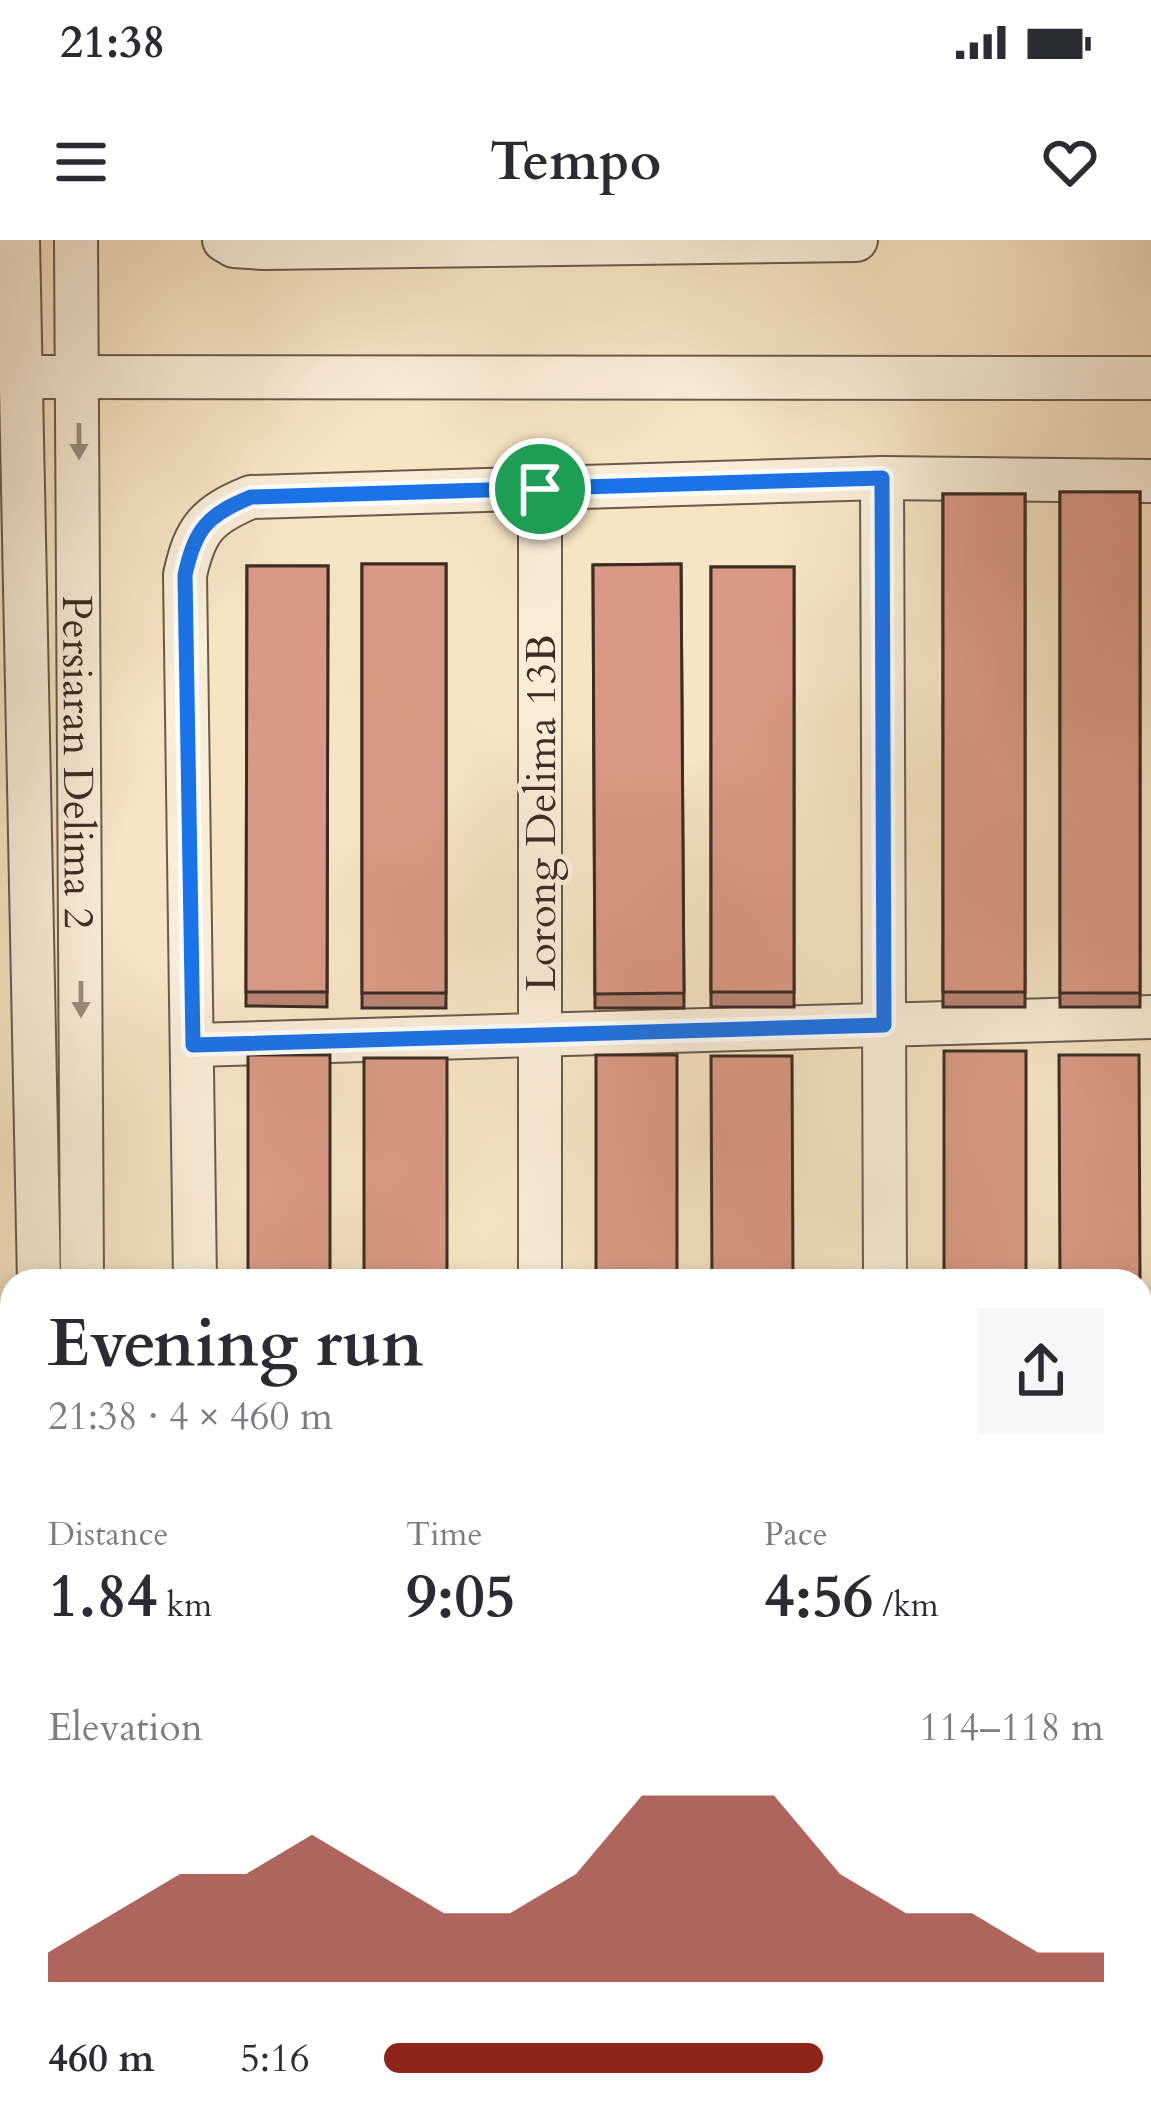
<!DOCTYPE html>
<html lang="en">
<head>
<meta charset="utf-8">
<style>
	:root { --surface:#fff; --page:#f7f7f7; --text:#2b2b33; --muted:#7c7c81; --accent:#8f2418 }
	body { margin:0; font-family:Cardo,serif; background:var(--page); color:var(--text); height:100vh; display:flex; flex-direction:column; font-size:45px; white-space:nowrap }
	* { box-sizing:border-box; margin:0 }
	p { font-size:39px; color:var(--muted) }
	.icon { flex:none; width:66px; height:66px; fill:none; stroke:currentColor; stroke-width:2; stroke-linecap:round; stroke-linejoin:round }
	.map { position:relative; flex:1; overflow:hidden }
	.side { position:absolute; left:0px; top:1029px; width:1152px; height:861px; display:flex; flex-direction:column; background:var(--surface); border-radius:36px 36px 0 0; box-shadow:0 6px 18px #0003 }
	.side>* { flex:none }
	.pin { position:absolute; display:grid; place-items:center; width:102px; height:102px; color:#fff; margin:-51px; border:6px solid #fff; border-radius:50%; box-shadow:0 3px 12px #0007 }
	.round { display:grid; place-items:center; flex:none; width:126px; height:126px; border-radius:0px; background:var(--page) }
	.summary { display:flex; align-items:center; justify-content:space-between; height:204px; padding:0 48px }
	h1 { font-size:66px; font-weight:700; line-height:90px }
	.metrics { display:grid; grid-template-columns:repeat(3,1fr); gap:18px; height:204px; padding:12px 48px }
	.metrics div { display:grid; align-content:center }
	.metrics b { font-size:60px; font-weight:700 }
	.metrics small { font-size:33px; font-weight:400 }
	.metrics p { font-size:33px }
	.chart { height:336px; padding:24px 48px }
	.chart p { display:flex; justify-content:space-between }
	.chart svg { width:100%; height:216px; margin-top:12px; fill:var(--accent); opacity:.7 }
	ul { padding:0 48px; list-style:none; font-size:39px }
	li { display:grid; grid-template-columns:192px 144px 1fr; align-items:center; height:90px }
	li i { height:30px; border-radius:15px; background:var(--accent) }
	.status { display:flex; justify-content:space-between; align-items:center; height:84px; padding:0 60px; background:var(--surface); direction:ltr }
	.status svg { height:33px; fill:currentColor }
	header { display:flex; justify-content:space-between; align-items:center; height:156px; padding:0 48px; background:var(--surface); font-size:54px; font-weight:700 }
	.map>svg:first-child { display:block }
	.lines { fill:none; stroke-linecap:round; stroke-linejoin:round }
	.minor-casing { stroke:#6a5b4d; stroke-width:46 }
	.minor { stroke:#f9edd8; stroke-width:42 }
	.wall { fill:#bb8472; stroke:#3b2d26; stroke-width:3 }
	.building { fill:#da9984; stroke:#3b2d26; stroke-width:3 }
	.oneway { fill:#9a8d7f }
	.route-casing { stroke:#fff; stroke-width:24 }
	.route { stroke:#1a73e8; stroke-width:15 }
	.labels { text-anchor:middle; stroke-width:10; stroke-linejoin:round; paint-order:stroke }
	.street-label { font-size:42px; fill:#3b2d26; stroke:#f9edd8 }
</style>
</head>
<body>
<div class="status"><b>21:38</b><svg viewBox="0 0 49 12"><path d="M0 12V9h3v3zM5 12V6h3v6zM10 12V3h3v9zM15 12V0h3v12zM26 1h20v11H26zM47 4h2v5h-2z"/></svg></div>
<header><svg class="icon" aria-label="menu" viewBox="0 0 24 24"><path d="M4 6h16M4 12h16M4 18h16"/></svg>Tempo<svg class="icon" aria-label="heart" viewBox="0 0 24 24"><path d="M12 20l-8-8c-3-5 5-10 8-4 3-6 11-1 8 4z"/></svg></header>
<div class="map">
<svg width="1151" height="1888" viewBox="0 0 1151 1888">
	<rect width="100%" height="100%" fill="#f6e4c3"/>
	<filter id="stains"><feTurbulence type="fractalNoise" baseFrequency=".00167" numOctaves="4"/><feColorMatrix values="0 0 0 0 .2 0 0 0 0 .09 0 0 0 0 .02 0 0 0 .5 -.17"/></filter>
	<radialGradient id="worn" r=".72"><stop offset=".6" stop-color="#630" stop-opacity="0"/><stop offset="1" stop-color="#630" stop-opacity=".3"/></radialGradient>
	<g class="lines">
		<g class="minor-casing">
			<g id="minor">
				<path d="M18,0L39,1041"/>
				<path id="s1" d="M76,0L82,1041"/>
				<path d="M224,0L234,6L263,8L856,0"/>
				<path d="M18,137L1151,138"/>
				<path d="M882,238L885,1041"/>
				<path d="M540,249V1041"/>
				<path d="M193,805L1151,777"/>
				<path d="M195,1041L185,335C195,289 207,275 251,257L882,238L1151,241"/>
				<path d="M0,1123L12,1120"/>
				<path d="M1140,1406H1151"/>
				<path d="M0,1567H12"/>
				<path d="M39,1878V1888"/>
				<path d="M88,1878V1888"/>
				<path d="M191,1878L193,1888"/>
				<path d="M540,1878V1888"/>
				<path d="M887,1878V1888"/>
			</g>
		</g>
		<use href="#minor" class="minor"/>
	</g>
	<path class="wall" d="M1060,252H1140V767H1060Z
		M943,254H1025V767H943Z
		M362,324H446V768H362Z
		M681,324L684,768H595L593,325Z
		M247,326H328L327,767L246,766Z
		M711,327H794V767H711Z
		M259,1878H331V1888H259Z
		M364,1878H439V1888H364Z"/>
	<path class="building" d="M1060,252H1140V753H1060Z
		M943,254H1025V752H943Z
		M362,324H446V753H362Z
		M681,324L684,753L595,754L593,325Z
		M247,326H328L327,752H246Z
		M711,327H794V752H711Z
		M944,811H1026V1041H944Z
		M248,815H330V1041H248Z
		M596,815H677V1041H596Z
		M1059,815H1139L1140,1041H1060Z
		M711,816H792L793,1041H712Z
		M364,818H447V1041H364Z
		M364,1878H439V1879H364Z
		M607,1878H679V1888H607Z
		M711,1878H784V1888H711Z
		M954,1878H1027V1888H954Z
		M1057,1878H1133V1888H1057Z"/>
	<defs><path id="oneway-solid" d="M-6-.8H1V-3.2L6.5 0L1 3.2V.8H-6Z" transform="scale(3)"/></defs>
	<g class="oneway">
		<use href="#oneway-solid" transform="translate(79 201) rotate(90)"/>
		<use href="#oneway-solid" transform="translate(81 759) rotate(90)"/>
	</g>
	<g class="lines">
		<g class="route-casing">
			<path id="route" d="M882,238L884,785L193,805L185,335C195,289 207,275 251,257Z"/>
		</g>
		<use href="#route" class="route"/>
	</g>
	<g class="labels">
		<g class="street-label">
			<text dy="15" stroke="none"><textPath href="#s1" startOffset="522">Persiaran Delima 2</textPath></text>
			<text transform="translate(540 573) rotate(-90)" y="15">Lorong Delima 13B</text>
		</g>
	</g>
	<rect width="100%" height="100%" filter="url(#stains)"/>
	<rect width="100%" height="100%" fill="url(#worn)"/>
</svg>
<div class="pin" style="left:540px;top:249px;background:#1e9e55"><svg class="icon" aria-label="arrive" viewBox="0 0 24 24"><path d="M6 21V4h12l-3 4 3 4H6"/></svg></div>
<section class="side">
<div class="summary"><div><h1>Evening run</h1><p>21:38 · 4 × 460 m</p></div><a class="round"><svg class="icon" aria-label="share" viewBox="0 0 24 24"><path d="M12 15V3M7 8l5-5 5 5M5 13v7h14v-7"/></svg></a></div>
<div class="metrics">
<div><p>Distance</p><b>1.84<small> km</small></b></div>
<div><p>Time</p><b>9:05</b></div>
<div><p>Pace</p><b>4:56<small> /km</small></b></div>
</div>
<div class="chart"><p><span>Elevation</span>114–118 m</p>
<svg viewBox="0 0 160 44" preserveAspectRatio="none"><path d="M0 44V38L10 30L20 22L30 22L40 14L50 22L60 30L70 30L80 22L90 6L100 6L110 6L120 22L130 30L140 30L150 38L160 38V44z"/></svg>
</div>
<ul>
<li><b>460 m</b>5:16<i style="width:61%"></i></li>
</ul>
</section>
</div>
</body>
</html>
